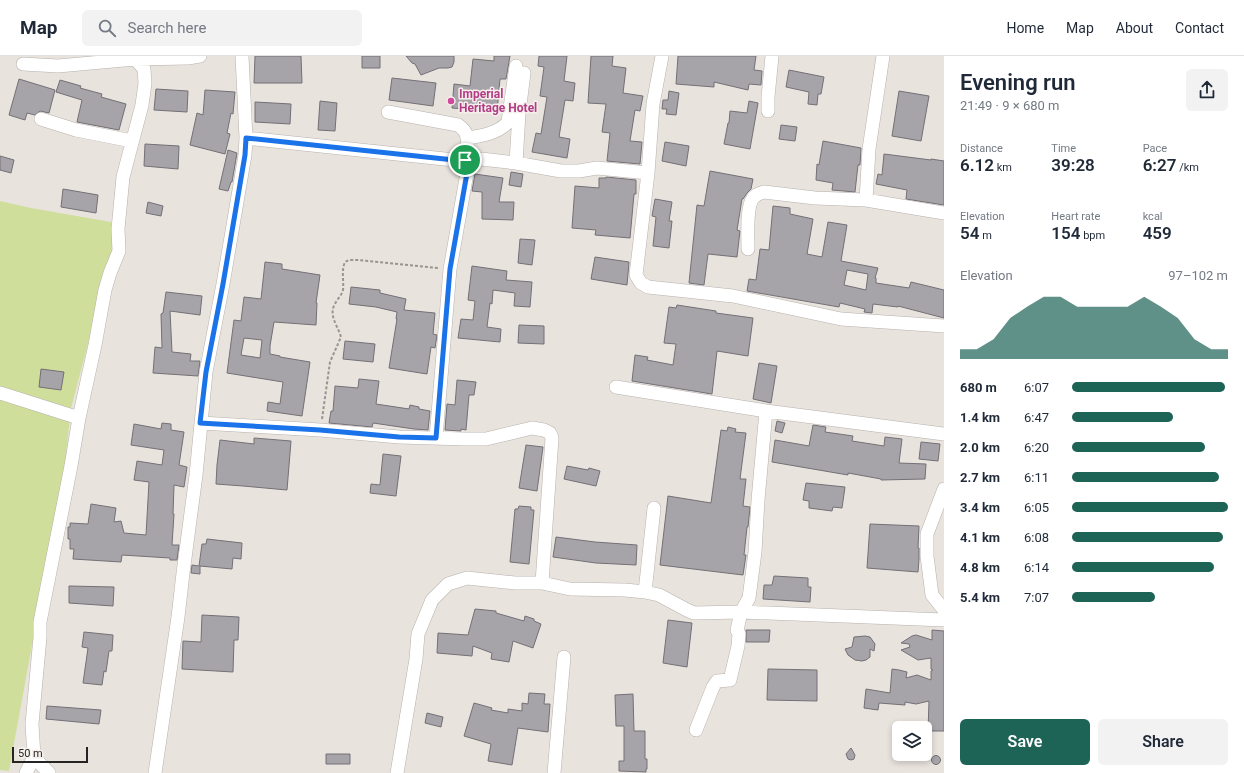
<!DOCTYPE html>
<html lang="en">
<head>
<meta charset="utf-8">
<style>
	:root { --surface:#fff; --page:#f2f2f3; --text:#1f2937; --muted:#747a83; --line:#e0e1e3; --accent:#1d6356 }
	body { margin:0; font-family:Roboto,sans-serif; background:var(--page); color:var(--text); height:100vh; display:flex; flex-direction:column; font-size:15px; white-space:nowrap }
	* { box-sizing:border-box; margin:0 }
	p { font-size:13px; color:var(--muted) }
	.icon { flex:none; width:22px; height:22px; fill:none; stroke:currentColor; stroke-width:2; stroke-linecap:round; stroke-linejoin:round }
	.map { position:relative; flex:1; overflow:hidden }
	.sheet { display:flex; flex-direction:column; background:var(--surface); width:300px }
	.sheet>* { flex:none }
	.controls { position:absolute; left:892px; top:665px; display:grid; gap:8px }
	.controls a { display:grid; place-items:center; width:40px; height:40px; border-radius:6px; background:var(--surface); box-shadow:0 2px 6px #0003; font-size:20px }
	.scale { position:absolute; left:12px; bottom:10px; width:76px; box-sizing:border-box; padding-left:4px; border:2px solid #262422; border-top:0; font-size:11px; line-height:14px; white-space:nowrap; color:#262422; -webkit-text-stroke:3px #f6f0ec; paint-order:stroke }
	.pin { position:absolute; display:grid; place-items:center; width:34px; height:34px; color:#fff; margin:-17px; border:2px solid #fff; border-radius:50%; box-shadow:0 1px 4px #0007 }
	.round { display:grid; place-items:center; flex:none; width:42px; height:42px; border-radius:6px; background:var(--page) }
	.overview { display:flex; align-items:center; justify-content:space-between; height:68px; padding:0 16px }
	h1 { font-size:22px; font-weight:600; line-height:30px }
	.figures { display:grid; grid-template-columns:repeat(3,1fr); gap:6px; height:68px; padding:4px 16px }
	.figures div { display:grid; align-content:center }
	.figures b { font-size:17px; font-weight:600 }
	.figures small { font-size:11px; font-weight:400 }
	.figures p { font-size:11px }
	.chart { height:112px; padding:8px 16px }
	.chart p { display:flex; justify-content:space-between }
	.chart svg { width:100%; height:72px; margin-top:4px; fill:var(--accent); opacity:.7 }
	.primary-button { display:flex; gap:8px; margin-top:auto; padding:8px 16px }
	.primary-button a { flex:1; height:46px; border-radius:6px; background:var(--accent); color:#fff; font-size:16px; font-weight:600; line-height:46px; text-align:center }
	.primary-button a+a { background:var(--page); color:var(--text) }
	ul { padding:0 16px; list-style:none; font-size:13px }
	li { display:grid; grid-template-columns:64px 48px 1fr; align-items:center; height:30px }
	li i { height:10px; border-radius:5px; background:var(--accent) }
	header { display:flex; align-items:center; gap:24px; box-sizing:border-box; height:56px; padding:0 20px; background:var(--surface); border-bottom:1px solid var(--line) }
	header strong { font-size:19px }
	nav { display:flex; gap:22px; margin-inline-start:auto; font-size:14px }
	.search { width:280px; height:36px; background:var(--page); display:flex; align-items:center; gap:10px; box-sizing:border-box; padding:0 14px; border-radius:6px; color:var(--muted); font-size:15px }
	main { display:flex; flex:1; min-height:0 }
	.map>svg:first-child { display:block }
	.green { fill:#cfde9b }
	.building { fill:#a6a3a9; stroke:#737076; fill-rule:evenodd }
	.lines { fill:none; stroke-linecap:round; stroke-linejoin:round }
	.minor-casing { stroke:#b7b1ad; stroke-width:14 }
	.path { stroke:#999490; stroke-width:2; stroke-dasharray:3 2; stroke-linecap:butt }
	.minor { stroke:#fff; stroke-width:13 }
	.route-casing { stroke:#fff; stroke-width:8 }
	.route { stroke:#1a73e8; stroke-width:5 }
	.hotel-dot { fill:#d1479c; stroke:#f6f0ec; stroke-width:1.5 }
	.labels { text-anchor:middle; stroke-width:3; stroke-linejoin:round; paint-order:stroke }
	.hotel-label { font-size:12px; font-weight:bold; fill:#b23c85; stroke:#f6f0ec; text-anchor:start }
</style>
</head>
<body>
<header>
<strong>Map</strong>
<div class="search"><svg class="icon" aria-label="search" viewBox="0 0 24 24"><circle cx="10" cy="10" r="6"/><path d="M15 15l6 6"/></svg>Search here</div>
<nav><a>Home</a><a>Map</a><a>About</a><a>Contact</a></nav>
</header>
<main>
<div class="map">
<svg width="944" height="717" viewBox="0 0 944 717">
	<rect width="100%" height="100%" fill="#e9e3de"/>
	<path class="green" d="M0,145L31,152L111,166L114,189L71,352L65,408L9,715L0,714Z"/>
	<path class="building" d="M255,0H301L302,27H254Z
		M362,0H380V12H362Z
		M406,0H454V6L452,11L448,12H439L421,19L415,8L412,7Z
		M494,0H510L506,23H500L497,56L452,52L454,28L470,30L473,3L494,5Z
		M539,0H567L564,25L575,27L573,45L565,44L559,81L570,83L567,102L532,96L536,77L541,78L547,41L540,40L544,11L538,10Z
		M591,0H613L612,10L626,12L623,37L643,40L640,55L635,54L630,85L642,86L640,108L607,105L610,77L602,76L606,48L588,47Z
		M678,0H756L754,14L762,15L761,29L749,28L748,34L714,26V31L676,28Z
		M789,14L824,21L821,38H818L817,49L808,48L809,36L786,31Z
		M392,22L436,27L433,50L389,44Z
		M19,23L55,34L49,57L40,55L35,59L27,57L25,64L9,59Z
		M60,24L81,30L80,32L102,38L101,41L126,48L119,74L77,66L82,44L56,36Z
		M156,33L188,35L187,56L154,54Z
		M205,34L235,36L233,58L231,57L227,77L230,78L225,98L190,89L197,57L203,59Z
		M669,35L679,37L676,59L666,58L667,53H662L663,44H668Z
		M899,35L929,40L921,85L892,80Z
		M320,45L337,47L335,75L318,74Z
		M749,45L758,47L750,93L724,88L728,67H729L730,55L747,57Z
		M255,46L291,48L290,68L255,66Z
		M781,69L797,71L795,85L779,83Z
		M823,85L861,92L860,109H858L855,136L832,134L833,127L816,124L817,108L819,109Z
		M665,86L689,90L686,110L662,105Z
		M145,88L179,90L178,113L144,110Z
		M228,94L237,97L232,126H231L228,135L219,133Z
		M884,98L931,104V103L944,105V149L906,143L907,134L876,128L878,118L882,119Z
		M0,100L14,104L11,117L0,114Z
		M710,115L753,123L751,133L747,137L743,143H742L737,174L740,175L737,201L708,198L704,229L689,227L697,149L704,150Z
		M511,116L523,118L521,131L509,129Z
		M475,118L503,122L499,146H514L513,164L482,163V136L472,135Z
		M606,121L636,124V138H634L630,182L595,179L596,174L572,172L575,130L599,132V122H606Z
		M63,133L98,139L96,157L61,151Z
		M655,143L672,146L669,165H672L669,192L653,190L656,161L652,160Z
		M148,146L163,150L161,160L146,157Z
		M773,150L790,152V158L813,163L807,198L822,201L828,166L847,169L841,205L878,212L875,222H876V227L909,232L911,226L944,234V262L898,250V251L873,248L872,257L864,256L865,253L840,247L839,251L747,235L749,223L756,224L760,193L769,194ZM847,214L868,218L866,234L844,229Z
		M520,183L535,184L532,209L518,207Z
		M595,201L629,206L627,229L591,223Z
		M265,206L282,208V213L320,219L316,247H317L316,269L274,266L270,290V298L280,300V301L310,306L302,360L267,355L268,346L280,348L283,326L227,317L234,264L241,265L244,241L261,243ZM244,282L262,284L260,302L241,299Z
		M472,210L507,215L506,224L532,226L530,251L514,250L515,237L493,234L492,248L490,247L487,271L501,273L500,286L458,282L461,263L473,264L475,245L468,244Z
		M351,231L380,234V237L406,243L404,254L435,257L433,278L437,279L435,292L431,291L427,318L389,312L397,263H396L397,256L376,251L349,248Z
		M166,236L202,240L200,259L170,255L172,296L191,298L190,305H200L198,320L153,317L155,291L162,292L161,258L163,257Z
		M677,249L716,255V257L753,262L748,300L717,295L712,338L632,325L635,299L648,301L647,304L673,309L676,288L664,287L669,251L676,252Z
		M519,269L544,270V288L518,287Z
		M345,285L375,288L373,306L343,303Z
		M759,307L777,310L771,347L753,343Z
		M41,313L64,316L61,334L39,331Z
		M359,323L379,325L376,348L409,353L410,349L419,351V353L430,355L428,374L414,373L373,367L372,371L329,367L331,355H333L335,330L358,332Z
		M457,324L476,326L474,339H469L466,374L461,373V375L445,374L447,348L455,349Z
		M777,365L785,367L782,377L775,375Z
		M162,367L171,368V374L184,376L179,409L187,411L184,431L174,429L173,458H174L172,489H179L177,504H170V502L122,499L121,506L73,503L74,493H70V483H68V471H70V467L88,468L91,448L116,452L114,466L121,465L124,477L146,479L149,426L134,424L137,405L162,409L164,394L131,389L134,368L161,373Z
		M813,369L826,371L825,376L853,380L852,385L884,390L885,381L902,383L899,407L926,408L925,423L881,424V423L848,417V419L772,406L775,384L809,390Z
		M728,371L736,373L735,376L746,377L740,423H746L743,450L750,451L748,471H747L744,499H746L743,519L660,509L668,440L711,447L721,374L727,375Z
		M254,382L291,385L287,434L243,430L216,428L217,409L220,384L254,388Z
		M921,386L940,388L938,405L919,403Z
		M526,389L543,391L537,435L519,432Z
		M383,398L401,400L396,440L370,437L371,428L380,429Z
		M567,410L588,414L589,412L600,415L596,430L564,423Z
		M806,427L845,431L842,452L833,451L832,455L809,452V445L803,444Z
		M519,450L531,451V454H534L529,508L510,506L515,453H518Z
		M870,468L919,470L918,492H919V503L918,516L867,512Z
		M556,481L595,486L637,489L636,509L596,507L553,501Z
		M207,483L242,487L241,503L233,502L232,513L200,510V518L191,517L192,509L199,510L202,488H206Z
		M774,520L808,522V531H811L810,546L763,543L764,529H772Z
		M69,530L114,531L113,550L69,547Z
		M475,553L496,555V557L524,565L525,560L534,563V565L541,568L533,592L513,585L509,606L491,603L492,597L473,590L472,600L437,597L438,577L468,579Z
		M202,559L239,561L238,584H234L233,616L182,613L183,585L201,586Z
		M668,564L692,567L687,611L663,607Z
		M746,574H770L769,586H746Z
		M932,574L944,575V675H928L929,645L916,648L905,646V649L879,647L878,654L864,652L866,633L890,637L892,613L899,614L907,616L906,622L917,619L931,624V615L933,614L931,613V602L918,604L901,594L910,591L909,588L901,587L912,580L916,579L932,584Z
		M84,576L113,579L112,595H109L106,616L104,615L102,629L83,627L88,592L82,591Z
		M865,580L870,581L875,588L874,595L870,593V601L866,604L862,605L855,604L848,599L845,593L852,591L854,581Z
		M768,613L817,614V645L767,644Z
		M529,637L545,638L544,648H550L548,676L518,672L512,709L488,705L491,688L464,680L474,647L492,652L491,654L508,657V653L522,655V647L528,648Z
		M633,638L634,675H645V703H647V713H646V716L619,715V705H624V670H616L615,639Z
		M47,650L101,654L99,668L46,663Z
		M427,657L443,661L441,671L425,667Z
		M851,692L855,699L854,703L851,704L848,703L846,698Z
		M326,698H350V708H326Z
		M931.5 704a4.5 4.5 0 1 1 9 0a4.5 4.5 0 1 1-9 0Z"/>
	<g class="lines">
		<g class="minor-casing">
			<path id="minor" d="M662,0L653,48L648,117L636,219L641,227L648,231L733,240L841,263L944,270
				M23,8L58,10L135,3L188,2L200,0
				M768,55V41L772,0
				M388,56L458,69C472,78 467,91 465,104
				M41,63L76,74L132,85
				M246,82L473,106
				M468,82C481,80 499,77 508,66L516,10
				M516,107L519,57L524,17
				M866,144L869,93L883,0
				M748,193C748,181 746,151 753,142C756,138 761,137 764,136L815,142L866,144L944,157
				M616,331L766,355L944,378
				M0,337L79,362
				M201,367L320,374L399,381L465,383H486L532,372L544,374L550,377L552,382L542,527
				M436,382L450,213L467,117C469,109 472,104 481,103L516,107L561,115H579L597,112L648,117
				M944,433L927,478V500L932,539L944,554
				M645,536L654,452
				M696,674L713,631L717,625L730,624L738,590L739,578L737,574L741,556L749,542L755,496L758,444L766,355
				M34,701L49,717
				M26,717L34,701L32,668L40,581V566L71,410L79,362L95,289L105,234L110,217L119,195L118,173L123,121L142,49L145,27L144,13L135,3V0
				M155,717L178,561L183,517L196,419L206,316L223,228L245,99L246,82L242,0
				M397,717L416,603L418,578L432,544L448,528L467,522L515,527H542L570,533L625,534L645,536L659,539L687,554L694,557L741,556L944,564
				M554,717L564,601"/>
		</g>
		<path class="path" d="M322,363L330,306L341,281C338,270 328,259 335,248C337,243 342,239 343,234C344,224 341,215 345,206L349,204H358L438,212"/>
		<use href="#minor" class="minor"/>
	</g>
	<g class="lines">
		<g class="route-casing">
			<path id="route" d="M246,82L473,106L469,109L467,117L450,213L436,382L399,381L320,374L200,367L206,316L223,228L245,99Z"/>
		</g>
		<use href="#route" class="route"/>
	</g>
	<circle class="hotel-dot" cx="451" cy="45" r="4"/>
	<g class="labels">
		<g class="hotel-label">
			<text x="459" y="42">Imperial<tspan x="459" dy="14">Heritage Hotel</tspan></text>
		</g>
	</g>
</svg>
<div class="controls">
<a><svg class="icon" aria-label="layers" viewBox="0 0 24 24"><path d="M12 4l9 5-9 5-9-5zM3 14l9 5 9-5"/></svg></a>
</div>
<div class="scale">50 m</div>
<div class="pin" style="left:465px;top:104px;background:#1e9e55"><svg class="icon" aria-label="arrive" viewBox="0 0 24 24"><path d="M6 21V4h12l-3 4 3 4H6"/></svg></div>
</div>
<section class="sheet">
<div class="overview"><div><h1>Evening run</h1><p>21:49 · 9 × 680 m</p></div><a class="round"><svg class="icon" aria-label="share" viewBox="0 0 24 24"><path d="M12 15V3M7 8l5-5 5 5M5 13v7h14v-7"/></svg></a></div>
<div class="figures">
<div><p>Distance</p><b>6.12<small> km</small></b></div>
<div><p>Time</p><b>39:28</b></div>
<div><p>Pace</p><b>6:27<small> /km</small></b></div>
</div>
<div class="figures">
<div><p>Elevation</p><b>54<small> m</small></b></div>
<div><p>Heart rate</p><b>154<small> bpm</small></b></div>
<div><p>kcal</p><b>459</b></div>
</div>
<div class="chart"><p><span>Elevation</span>97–102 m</p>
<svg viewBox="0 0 160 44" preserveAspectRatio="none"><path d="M0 44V38L10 38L20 32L30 19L40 12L50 6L60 6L70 12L80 12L90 12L100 12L110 6L120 12L130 19L140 32L150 38L160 38V44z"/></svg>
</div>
<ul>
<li><b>680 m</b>6:07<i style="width:98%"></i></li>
<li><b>1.4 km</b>6:47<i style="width:65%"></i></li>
<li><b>2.0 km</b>6:20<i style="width:85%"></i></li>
<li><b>2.7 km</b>6:11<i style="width:94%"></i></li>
<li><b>3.4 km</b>6:05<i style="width:100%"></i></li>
<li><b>4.1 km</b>6:08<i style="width:97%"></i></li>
<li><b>4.8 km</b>6:14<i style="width:91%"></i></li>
<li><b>5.4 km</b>7:07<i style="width:53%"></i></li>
</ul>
<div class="primary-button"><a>Save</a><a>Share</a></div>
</section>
</main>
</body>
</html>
